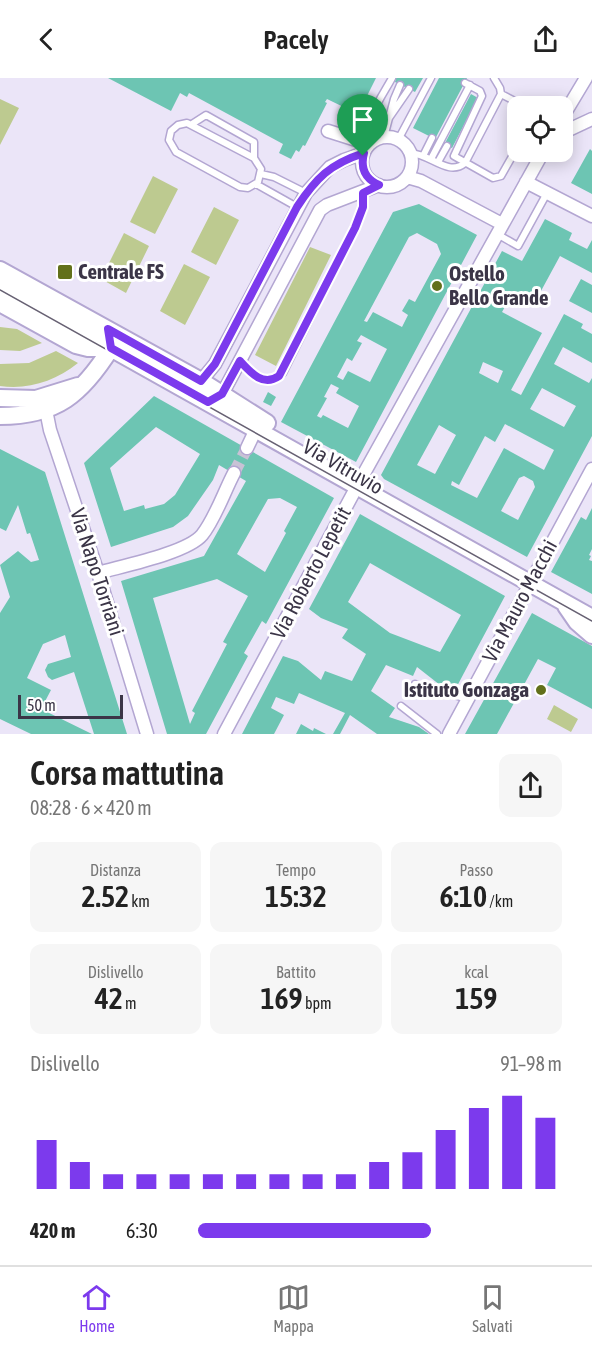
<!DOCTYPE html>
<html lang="it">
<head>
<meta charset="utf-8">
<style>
	:root { --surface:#fff; --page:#f6f6f6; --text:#222; --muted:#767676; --line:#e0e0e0; --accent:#7c3aed }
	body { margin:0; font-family:"Asap Condensed",sans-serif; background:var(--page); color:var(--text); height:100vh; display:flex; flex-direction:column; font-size:22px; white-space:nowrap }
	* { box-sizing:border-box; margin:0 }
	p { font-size:20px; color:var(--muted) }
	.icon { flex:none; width:33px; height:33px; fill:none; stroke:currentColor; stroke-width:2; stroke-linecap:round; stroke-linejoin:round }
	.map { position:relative; height:656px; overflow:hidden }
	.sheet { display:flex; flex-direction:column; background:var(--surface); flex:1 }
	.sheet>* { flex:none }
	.controls { position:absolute; left:507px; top:18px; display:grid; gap:12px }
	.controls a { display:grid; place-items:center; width:66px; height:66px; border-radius:12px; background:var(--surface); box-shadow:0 3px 15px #0003; font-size:30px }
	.scale { position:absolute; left:18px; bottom:15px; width:105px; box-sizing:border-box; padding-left:6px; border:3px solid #3b3547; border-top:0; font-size:16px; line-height:21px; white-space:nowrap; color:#3b3547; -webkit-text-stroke:4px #fff; paint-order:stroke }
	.pin { position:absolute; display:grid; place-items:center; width:51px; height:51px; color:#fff; margin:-62px -26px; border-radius:50% 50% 50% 0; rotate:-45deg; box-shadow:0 0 6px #0007 }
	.pin .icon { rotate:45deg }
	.round { display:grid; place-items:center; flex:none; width:63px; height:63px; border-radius:12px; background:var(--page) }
	.head { display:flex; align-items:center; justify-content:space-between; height:102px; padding:0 30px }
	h1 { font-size:33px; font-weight:600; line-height:45px }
	.stats { display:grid; grid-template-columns:repeat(3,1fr); gap:9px; height:102px; padding:6px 30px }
	.stats div { display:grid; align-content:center; border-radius:12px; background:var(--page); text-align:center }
	.stats b { font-size:30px; font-weight:600 }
	.stats small { font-size:16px; font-weight:400 }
	.stats p { font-size:16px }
	.chart { height:168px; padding:12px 30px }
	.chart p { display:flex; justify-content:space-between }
	.chart svg { width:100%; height:108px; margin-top:6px; stroke:var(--accent); stroke-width:6 }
	ul { padding:0 30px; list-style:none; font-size:20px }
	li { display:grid; grid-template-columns:96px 72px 1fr; align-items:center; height:45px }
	li i { height:15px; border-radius:8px; background:var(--accent) }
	header { display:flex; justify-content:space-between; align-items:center; height:78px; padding:0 30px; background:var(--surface); font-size:27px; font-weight:600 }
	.tabs { display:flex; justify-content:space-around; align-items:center; height:84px; border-top:2px solid var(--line); background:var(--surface); font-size:16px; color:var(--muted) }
	.tabs a { display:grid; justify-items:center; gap:3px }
	.tabs .current { color:var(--accent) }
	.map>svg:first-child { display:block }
	.green { fill:#bdca90 }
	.building { fill:#6dc5b3; fill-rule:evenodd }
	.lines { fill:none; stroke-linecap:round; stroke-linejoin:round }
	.street-tunnel { stroke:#c8c2d5; stroke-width:12; stroke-dasharray:12 6; stroke-linecap:butt }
	.lane-casing { stroke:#b3a6d2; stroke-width:9 }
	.street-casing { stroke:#b3a6d2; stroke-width:15 }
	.secondary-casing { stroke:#b3a6d2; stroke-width:20 }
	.lane { stroke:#fff; stroke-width:6 }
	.street { stroke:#fff; stroke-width:12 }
	.secondary { stroke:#fff; stroke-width:16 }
	.tram { stroke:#676173; stroke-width:1.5 }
	.route-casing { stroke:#fff; stroke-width:12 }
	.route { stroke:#7c3aed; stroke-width:8 }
	.poi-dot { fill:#62701b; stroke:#fff; stroke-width:2 }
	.labels { text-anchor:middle; stroke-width:6; stroke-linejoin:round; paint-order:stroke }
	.poi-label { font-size:21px; font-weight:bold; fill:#3b3547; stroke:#fff; text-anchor:start }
	.street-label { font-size:21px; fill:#3b3547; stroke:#fff }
</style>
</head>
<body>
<header><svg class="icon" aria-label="back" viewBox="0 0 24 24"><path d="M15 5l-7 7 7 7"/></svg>Pacely<svg class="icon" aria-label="share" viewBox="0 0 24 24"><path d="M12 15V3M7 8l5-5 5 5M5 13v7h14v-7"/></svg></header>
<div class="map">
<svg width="592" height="656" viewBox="0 0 592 656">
	<rect width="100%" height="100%" fill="#ebe5f8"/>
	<path class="green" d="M0,21L19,30L0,67Z
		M153,98L178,111L155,156L130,144Z
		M214,129L239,142L216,187L191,174Z
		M124,155L149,168L126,215L101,201Z
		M310,169L331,177L276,288L255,277Z
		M184,186L210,199L185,247L160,233Z
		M0,249L17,251L42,265L20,273L0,272Z
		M56,273L78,285C55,303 29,312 0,308V286L29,285Z
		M554,627L578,641L571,654L547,641Z"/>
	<path class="building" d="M108,0H376L358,36L327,21L325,24L327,25L305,68L303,67L299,74L296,72L291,81L279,75L283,66L189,15L187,19L180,15L171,33Z
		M396,0H423L415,14L395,4Z
		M439,0H467L435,61L413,50Z
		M471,16L478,20L452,70L444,67Z
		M590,71L592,73V116L571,105Z
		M419,126L477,157L356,384L281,344L393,134ZM417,155L437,166L441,176L415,224L409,221L402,233L408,237L402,249L373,234L367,244L364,243L409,159ZM361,257L387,271L370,304L348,293L343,302L337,299L347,280L352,283L362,265L357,263ZM331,306L339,310L336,315L359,328L348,350L323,337L321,340L317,338L327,320L324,319Z
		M545,141L572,155L569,162L587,171L592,162V195L560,178L535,224L514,213L502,234L542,255L511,312L521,317L564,236L583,246L581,250L592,256V285L563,269L554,286L589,305L592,300V358L527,479L384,401L381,397L502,173L522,183ZM483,284L503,293L498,305L479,295ZM542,310L576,328L564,349L530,331ZM505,346L554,372L544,392L504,370L477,420L451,407L452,403L459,407L485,358L495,364ZM439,347L456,357L435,396L417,387ZM524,398L533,403L535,409L518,442L501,433L519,400Z
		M581,201L592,207V235L569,223Z
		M268,314L276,319L271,328L263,324Z
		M154,318L334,420L266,546L262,543L244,575L248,578L206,656H167L121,503L204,478L246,403L219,387L213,402L188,438L173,449L111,469L84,385ZM156,349L200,376L175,417L164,426L145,431L144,427L124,433L110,390ZM280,420L297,429L284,453L286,455L265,494L237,476L268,421ZM217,501L248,518L223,564L227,566L192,633L195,635L190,646L153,520Z
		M0,371L45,394L127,656H94L74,594L52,602L48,599L45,592L48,586L71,579L65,557L43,566L27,600L51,612L41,631L92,656H31L0,641V535L10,519L0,487L18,473L31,484L39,482L30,455L27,456L18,427L6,453L0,450Z
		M592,430V471L589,477L591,478L589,482L592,483V516L551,494L581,439L586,442Z
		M360,436L505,518L474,576L455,612L440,607L417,589L413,598L386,587L371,613L395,630L389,639L419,649L429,656H377L350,637L340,656H333L345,635L299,615L294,626L276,619L271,630L284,637L274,656H242L283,578L298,583L321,602L325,593L352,603L366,576L342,560L348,551L321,540L309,531ZM370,485L461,537L440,574L390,555L348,524Z
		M532,535L592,568V631L547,607L556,590L538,581L497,656H465Z
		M301,646L313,653L314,650L326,656H296Z"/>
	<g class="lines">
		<path class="street-tunnel" d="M234,395L247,370"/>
		<g class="lane-casing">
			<path id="lane" d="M465,5L480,13L482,18L454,78L493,100L501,98L518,68
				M501,16L524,28
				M389,40L409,11
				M187,45L254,80L261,91L258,104L248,110L240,109L176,74L169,62L171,53L178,47Z
				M192,46L206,37L254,64V80
				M384,59L394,21L400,7
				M375,62C363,41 382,19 392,0
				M398,62L431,0
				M410,75C431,76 448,99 465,85L501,16L500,10L494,0
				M424,76L432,60
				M431,81L470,7
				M438,84L447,68
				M261,96L274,99L306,115
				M256,106L297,129
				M497,156L518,168L547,115
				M240,283C252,296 266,311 283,295L355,150L363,129V115
				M415,606L468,621
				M401,628L437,656"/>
		</g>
		<g class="street-casing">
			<path id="street" d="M562,40L586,0
				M328,53L369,66
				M562,55L592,41
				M362 84a25 25 0 1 1 50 0a25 25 0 1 1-50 0Z
				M407,99L421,103L502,146
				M526,104L592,138
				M201,303L215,286L306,115L330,89L344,82L364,75
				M214,320L222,316L226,309L320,132L327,127L379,107
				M46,332L50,352L98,495L147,656
				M247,370L256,351
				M98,495C122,488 187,475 202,457C215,441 224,414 234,395
				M224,656L362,399L543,74
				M449,656L592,391"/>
		</g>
		<g class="secondary-casing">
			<path id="secondary" d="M0,192L201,303L267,345
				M0,208L592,540
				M0,225L76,267L88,270H108
				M0,320L36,321L78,308
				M0,338C57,338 82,316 111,270L109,260
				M566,528L577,544L592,557"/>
		</g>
		<use href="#lane" class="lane"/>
		<use href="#street" class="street"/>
		<use href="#secondary" class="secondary"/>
		<path class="tram" d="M0,212L592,543"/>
	</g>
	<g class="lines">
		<g class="route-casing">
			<path id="route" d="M364,75C360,90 365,101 379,107L363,115V129L355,150L279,298C263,309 251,295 240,283L222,316L208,324L111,270L108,251L201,303L215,286L297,129C316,100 330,86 364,75Z"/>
		</g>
		<use href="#route" class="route"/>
	</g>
	<g class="poi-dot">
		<rect x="57" y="186" width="16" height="16" rx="3"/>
		<circle cx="437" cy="208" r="6"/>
		<circle cx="541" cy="612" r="6"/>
	</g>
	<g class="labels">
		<g class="poi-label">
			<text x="78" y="201">Centrale FS</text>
			<text x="449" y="203">Ostello<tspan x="449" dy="24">Bello Grande</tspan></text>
			<text x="529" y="619" text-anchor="end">Istituto Gonzaga</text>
		</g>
		<g class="street-label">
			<text transform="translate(343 389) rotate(30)" y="7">Via Vitruvio</text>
			<text transform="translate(97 494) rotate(72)" y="7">Via Napo Torriani</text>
			<text transform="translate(311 495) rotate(-62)" y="7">Via Roberto Lepetit</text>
			<text transform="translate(520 523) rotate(-62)" y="7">Via Mauro Macchi</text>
		</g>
	</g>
</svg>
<div class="controls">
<a><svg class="icon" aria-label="locate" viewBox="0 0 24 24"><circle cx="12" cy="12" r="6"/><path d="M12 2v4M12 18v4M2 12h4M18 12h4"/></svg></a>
</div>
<div class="scale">50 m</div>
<div class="pin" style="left:363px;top:78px;background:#1e9e55"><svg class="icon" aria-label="arrive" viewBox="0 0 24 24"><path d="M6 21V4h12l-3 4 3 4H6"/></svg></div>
</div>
<section class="sheet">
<div class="head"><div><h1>Corsa mattutina</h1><p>08:28 · 6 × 420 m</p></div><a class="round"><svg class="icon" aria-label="share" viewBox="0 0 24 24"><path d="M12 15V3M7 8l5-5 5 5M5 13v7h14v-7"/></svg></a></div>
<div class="stats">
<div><p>Distanza</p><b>2.52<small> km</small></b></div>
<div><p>Tempo</p><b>15:32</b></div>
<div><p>Passo</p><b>6:10<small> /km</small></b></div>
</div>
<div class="stats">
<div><p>Dislivello</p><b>42<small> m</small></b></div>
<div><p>Battito</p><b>169<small> bpm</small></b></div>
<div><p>kcal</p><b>159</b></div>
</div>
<div class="chart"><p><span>Dislivello</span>91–98 m</p>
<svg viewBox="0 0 160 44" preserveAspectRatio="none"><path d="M5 44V24M15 44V33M25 44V38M35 44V38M45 44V38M55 44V38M65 44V38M75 44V38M85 44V38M95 44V38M105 44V33M115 44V29M125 44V20M135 44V11M145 44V6M155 44V15"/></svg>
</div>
<ul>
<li><b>420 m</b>6:30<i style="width:64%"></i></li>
</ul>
</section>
<nav class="tabs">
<a class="current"><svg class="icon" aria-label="home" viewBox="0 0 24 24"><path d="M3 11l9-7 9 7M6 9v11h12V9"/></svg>Home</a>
<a><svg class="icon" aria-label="map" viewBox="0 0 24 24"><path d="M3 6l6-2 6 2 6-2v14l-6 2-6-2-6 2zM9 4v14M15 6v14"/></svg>Mappa</a>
<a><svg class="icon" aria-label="saved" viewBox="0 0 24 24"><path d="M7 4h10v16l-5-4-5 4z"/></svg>Salvati</a>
</nav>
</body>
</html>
